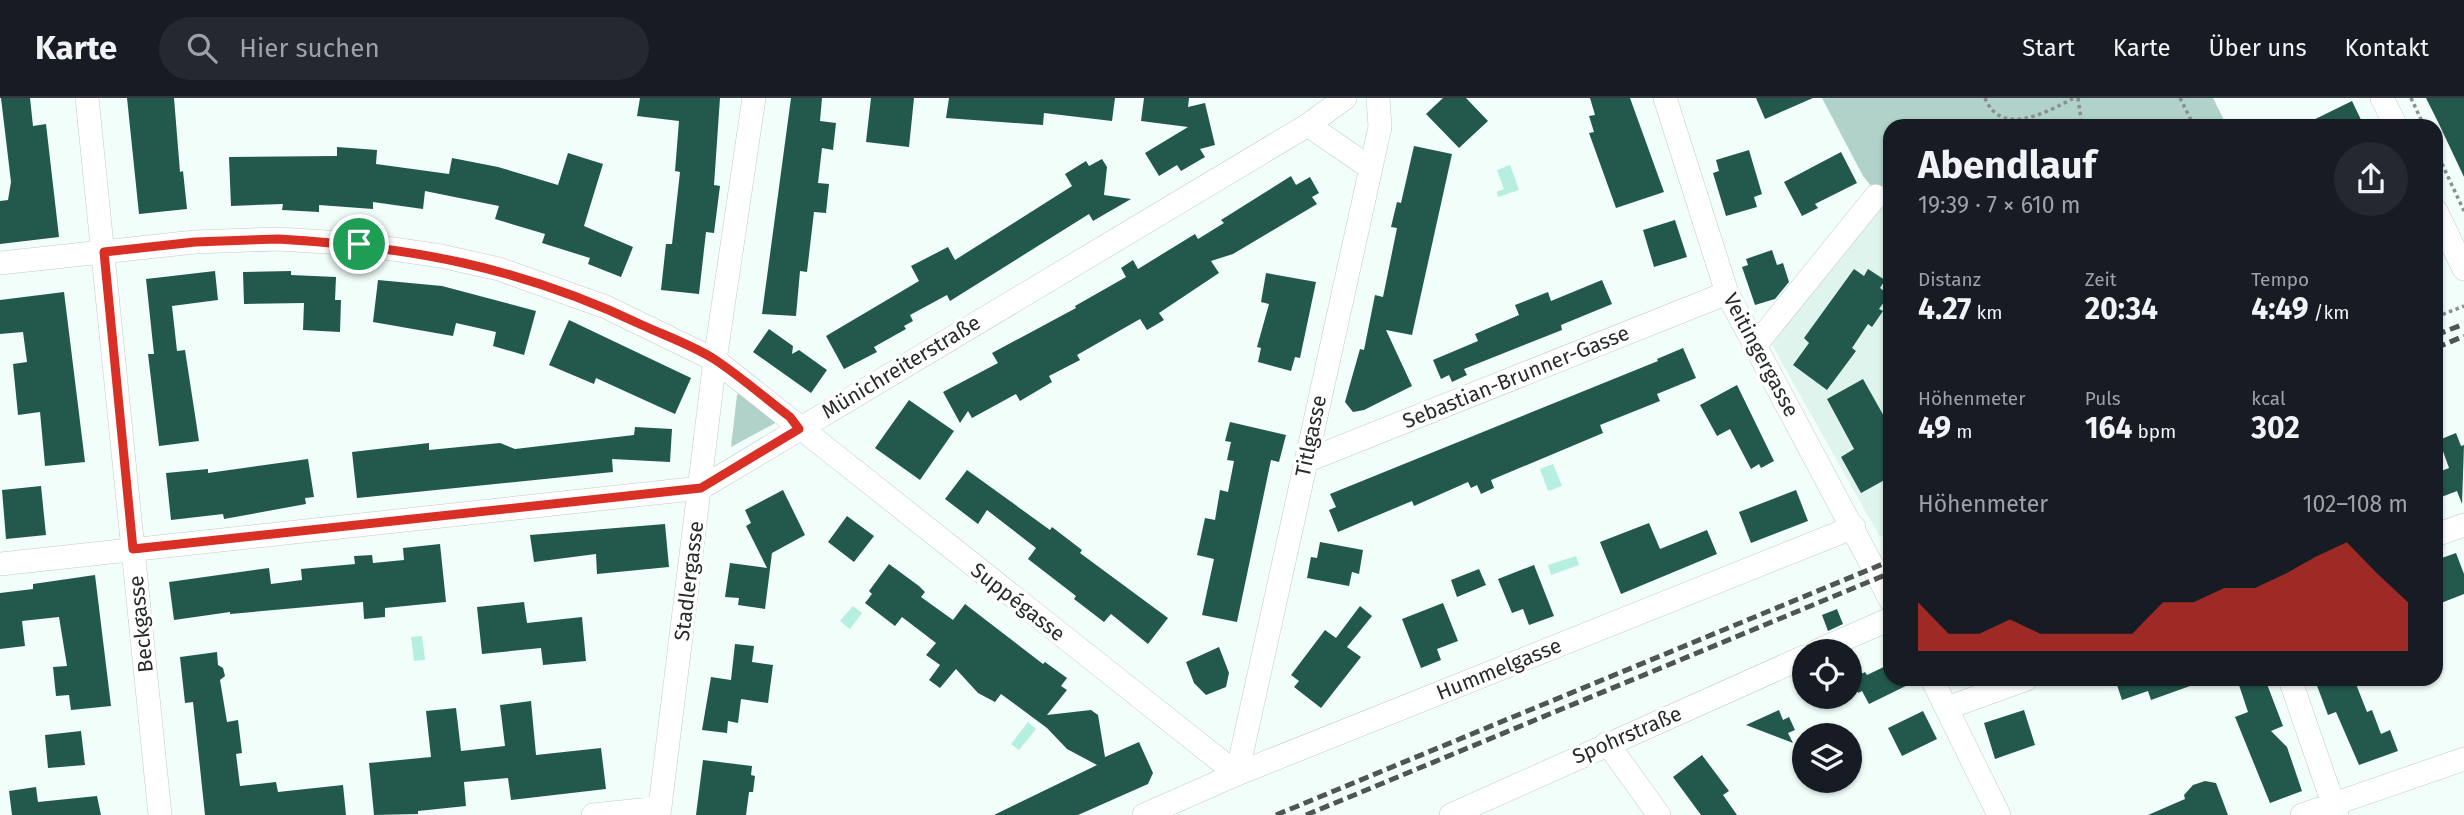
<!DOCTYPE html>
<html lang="de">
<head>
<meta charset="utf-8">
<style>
	:root { --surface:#171b24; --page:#242831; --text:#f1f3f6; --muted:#9ea1a6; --line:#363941; --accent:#d93025 }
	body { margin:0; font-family:"Fira Sans",sans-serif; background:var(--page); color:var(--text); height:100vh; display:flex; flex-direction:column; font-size:26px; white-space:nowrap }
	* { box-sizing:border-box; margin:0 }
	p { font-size:23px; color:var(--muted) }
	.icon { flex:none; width:38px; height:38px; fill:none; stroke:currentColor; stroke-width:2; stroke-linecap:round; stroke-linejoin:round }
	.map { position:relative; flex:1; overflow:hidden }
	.drawer { position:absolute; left:1883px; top:21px; width:560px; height:567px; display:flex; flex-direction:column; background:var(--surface); border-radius:21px; box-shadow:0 2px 5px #0004 }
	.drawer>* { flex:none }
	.controls { position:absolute; left:1792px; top:541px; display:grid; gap:14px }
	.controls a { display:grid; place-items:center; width:70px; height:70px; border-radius:50%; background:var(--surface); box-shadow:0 2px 5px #0004; font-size:35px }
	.pin { position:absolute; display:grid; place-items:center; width:60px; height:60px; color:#fff; margin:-30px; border:4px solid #fff; border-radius:50%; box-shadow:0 2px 7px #0007 }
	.round { display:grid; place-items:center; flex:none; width:74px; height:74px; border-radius:37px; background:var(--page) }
	.headline { display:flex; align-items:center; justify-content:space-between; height:119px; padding:0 35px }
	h1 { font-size:38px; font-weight:700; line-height:52px }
	.figures { display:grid; grid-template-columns:repeat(3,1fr); gap:10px; height:119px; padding:7px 35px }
	.figures div { display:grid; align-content:center }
	.figures b { font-size:30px; font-weight:700 }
	.figures small { font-size:19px; font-weight:400 }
	.figures p { font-size:19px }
	.chart { height:196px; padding:14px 35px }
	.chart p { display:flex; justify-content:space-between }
	.chart svg { width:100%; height:126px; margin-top:7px; fill:var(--accent); opacity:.7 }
	header { display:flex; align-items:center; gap:42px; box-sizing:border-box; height:98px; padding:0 35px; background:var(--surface); border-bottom:2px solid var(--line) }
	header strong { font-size:33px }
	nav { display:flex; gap:38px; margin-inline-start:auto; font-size:24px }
	.search { width:490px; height:63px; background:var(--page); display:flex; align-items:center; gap:18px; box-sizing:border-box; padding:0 24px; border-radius:38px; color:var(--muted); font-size:26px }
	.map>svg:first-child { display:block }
	.built { fill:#e0f4ee }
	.green { fill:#b0d2c8 }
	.water { fill:#b6eedf }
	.building { fill:#23594d }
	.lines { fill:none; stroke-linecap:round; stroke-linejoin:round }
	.minor-casing { stroke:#c0cbc8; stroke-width:24 }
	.path { stroke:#88908d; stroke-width:3.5; stroke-dasharray:3.5 3.5; stroke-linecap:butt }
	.minor { stroke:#fff; stroke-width:23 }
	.rail { stroke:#4f5553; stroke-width:5; stroke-dasharray:10 5; stroke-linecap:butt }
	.route-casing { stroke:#fff; stroke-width:14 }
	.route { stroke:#d93025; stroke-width:9 }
	.labels { text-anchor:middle; stroke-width:7; stroke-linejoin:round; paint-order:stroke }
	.street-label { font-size:21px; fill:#272b2a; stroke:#fff }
</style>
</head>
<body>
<header>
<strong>Karte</strong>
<div class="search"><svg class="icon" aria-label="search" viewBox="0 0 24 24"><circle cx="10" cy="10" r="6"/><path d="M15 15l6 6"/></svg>Hier suchen</div>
<nav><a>Start</a><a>Karte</a><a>Über uns</a><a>Kontakt</a></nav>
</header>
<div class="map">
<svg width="2464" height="717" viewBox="0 0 2464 717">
	<rect width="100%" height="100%" fill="#f2fefa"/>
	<path class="built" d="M1881,100L1890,111V435L1880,439L1772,247Z"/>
	<path class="green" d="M1822,0H2213L2227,28H1890V111L1863,78Z
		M739,296L777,324L731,349L737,297Z"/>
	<path class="water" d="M1510,67L1519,92L1498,99L1497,94L1504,91L1497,72Z
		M1553,366L1562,388L1548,393L1540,371Z
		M1576,458L1579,467L1551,477L1548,467Z
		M853,508L862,515L850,531L840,523Z
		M422,538L425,562L414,563L411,539Z
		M1028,624L1036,631L1019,652L1011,646Z"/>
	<path class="building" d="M1,0H30L33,28L46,26L59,139L0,146V103L8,102L11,84Z
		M127,0H174L180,74L183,73L187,111L139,116Z
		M640,0H720L714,87L720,88L714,135L706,134L699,196L661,192L666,146H672L680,74L675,73L679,23L637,18Z
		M791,0H822L820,23L836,25L833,52L822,50L818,85L829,86L826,115L814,114L807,174L800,173L796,218L762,216Z
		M871,0H914L909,49L866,44Z
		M949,0H1115L1112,23L1044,15L1043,27L946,20Z
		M1144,0H1189L1188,9L1205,5L1215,47L1200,51L1205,59L1181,73L1177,67L1159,78L1145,55L1188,29L1141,23Z
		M1443,0H1466L1488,23L1459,50L1426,16Z
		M1590,0H1630L1664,94L1616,110L1589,35L1594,34L1589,18L1595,17Z
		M1756,0H1813L1765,21Z
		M2426,0H2464V79L2438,24Z
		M2352,3L2364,28H2301Z
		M1414,48L1452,56L1412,237L1386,232L1412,288L1364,312L1353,314L1345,304L1360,251L1364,252L1375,197L1383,199L1397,130L1391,129L1397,104L1401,105Z
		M337,49L377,52L376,66L449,76L452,60L498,69L558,87L568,55L603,66L584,128L633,149L621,179L588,166L590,160L542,145L545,136L495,121L499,108L425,93L423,111L373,104V111L319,107V114L282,112L283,106L231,108L229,59L337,58Z
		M1749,52L1762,96L1754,99L1757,109L1726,118L1713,75L1719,73L1716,62Z
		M1841,54L1857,85L1815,106L1818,110L1802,118L1784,84Z
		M1102,61L1107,69L1104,97L1131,101L1093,123L1089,116L950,203L947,197L910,217L913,223L904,228L906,231L874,249L877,254L844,271L826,238L919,183L911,168L948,149L955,162L1072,88L1065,76L1086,63L1089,68Z
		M1291,78L1296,87L1310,79L1319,95L1312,99L1317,106L1233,156L1211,163L1219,175L1159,215L1164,222L1147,232L1140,221L1077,257L1080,262L1049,278L1052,284L1020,303L1016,296L972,320L968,313L960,325L943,294L998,265L992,255L1076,210L1075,208L1126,179L1121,170L1133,162L1138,171L1195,136L1198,141L1224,125L1221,122Z
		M1675,122L1687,159L1654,169L1643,132Z
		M1772,152L1777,167L1783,165L1789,184L1775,201L1755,207L1742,169L1748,167L1746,161Z
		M1854,171L1864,178L1868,171L1885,182L1880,190L1889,197L1879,211L1883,213L1872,229L1868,226L1852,250L1856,253L1827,292L1793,267L1809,245L1804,240Z
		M215,173L218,202L172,208L177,253L185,252L199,343L159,348L148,256H154L146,181Z
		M291,173V177L336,179L335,202H341L340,234L303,232L304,205L244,206L243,174Z
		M1266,175L1316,184L1300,260L1295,259L1291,273L1258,264L1261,250L1257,249L1269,206L1261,204Z
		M378,182L442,188L536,213L524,257L493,248L496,234L456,225L453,238L373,224Z
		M1602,182L1612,206L1561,227L1562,232L1464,271L1467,277L1452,284L1449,277L1441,281L1433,262L1478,243L1475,236L1519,217L1515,207L1548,194L1551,203Z
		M64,194L85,364L45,368L40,314L18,317L13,266L27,264L23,234L0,236V202Z
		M569,222L691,280L675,316L596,280L594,286L549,267Z
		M769,231L793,248L792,256L799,252L827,272L811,295L753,254Z
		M1683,250L1696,280L1657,296L1660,303L1600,327L1603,335L1491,382L1494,390L1481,396L1477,387L1471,390L1468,384L1414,408L1412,403L1338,434L1329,412L1336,409L1330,396L1658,263L1657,261Z
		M1863,281L1890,329V379L1861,395L1841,359L1854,351L1827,301Z
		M1737,287L1774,363L1761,370L1759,366L1751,371L1730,331L1717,338L1700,307Z
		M909,302L954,333L920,382L875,350Z
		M1230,324L1286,337L1279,364L1271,362L1237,524L1202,517L1214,461L1197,457L1205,420L1215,422L1220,392L1228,394L1234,363L1227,362L1231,344L1225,343Z
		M635,329L672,331L670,364L612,361L613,374L357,400L352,354L429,345V352L500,345L515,351L634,337Z
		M2456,335L2461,348L2464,347L2462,406L2457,393L2436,401V375L2449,370L2439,342Z
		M308,361L314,399L305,400L306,406L224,421L223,416L171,422L166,375L208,371V375Z
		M967,372L1050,432L1052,429L1082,452L1080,455L1168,520L1148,546L1111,516L1104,524L1074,501L1076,498L1028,461L1036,450L987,412L978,426L945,401Z
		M41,388L46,437L6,441L2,392Z
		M783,392L805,437L772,455L765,511L738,507L739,500L725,499L730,465L767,470L746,428L751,425L745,412Z
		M1796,392L1808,423L1751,445L1739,414Z
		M847,418L874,438L854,464L828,444Z
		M1649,425L1660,451L1707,432L1717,456L1621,496L1600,444Z
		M665,426L669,469L597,476L596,456L534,464L530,437Z
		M1320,444L1363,452L1359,476L1352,474L1349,488L1307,480L1311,459L1317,460Z
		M440,446L446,504L385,510V519L364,521L363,504L230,516V514L174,522L169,484L269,470L271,486L302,482L301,471L355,466L354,458L372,457L373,465L404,462L403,450Z
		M2456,455L2464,476V496L2441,505L2436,493V462Z
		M889,466L919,488L925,494L921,499L953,522L965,506L1043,566L1045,564L1067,580L1061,588L1067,592L1047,617L1091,612L1098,617L1105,659L1139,644L1153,675L1148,686L1078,717H994L1097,667L1067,651L1047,630L1001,596L995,604L978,595L956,571L940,590L929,582L940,567L926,557L936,545L902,519L895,528L865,505L872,496L869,493Z
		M1534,467L1554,518L1529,527L1523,511L1512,515L1498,481Z
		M1479,471L1486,487L1457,499L1451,482Z
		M95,477L111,608L71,612L69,597L56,598L53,569L67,568L59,519L22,523L25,548L0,551V495L33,491V486Z
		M524,504L527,525L582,519L586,563L543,567L541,550L482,556L477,509Z
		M1443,505L1458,543L1437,551L1441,562L1421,570L1402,521Z
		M1360,508L1372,518L1347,549L1361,559L1321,610L1294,589L1299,583L1291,577L1325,532L1336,540Z
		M1837,511L1843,526L1828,533L1822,517Z
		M735,546L754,548L752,564L773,567L768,605L741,601L738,625L728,623L727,635L702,632L711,579L731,582Z
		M1219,549L1229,575L1226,589L1206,597L1194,585L1186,564Z
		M217,554L218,567L223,570L225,578L220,582L227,624L238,622L242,655L236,656L240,688L276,684L278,694L343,687L346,717H205L193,604L185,605L180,559Z
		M1890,566V581L1918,582L1869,606L1862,593L1858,595L1851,581L1865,574L1867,577Z
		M2115,581H2203L2204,583L2151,602L2148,593L2122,602Z
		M2237,581H2265L2283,628L2271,633L2287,649L2302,693L2270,705L2235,619L2248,614Z
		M2327,581H2354L2367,614L2372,612L2381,636L2390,632L2398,653L2359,667L2336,614L2328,617L2316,585Z
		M531,603L536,657L601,650L606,691L511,702L508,680L464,684L466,708L418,713V716L374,717L369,665L431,659L426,613L456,610L461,653L505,648L500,607Z
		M1779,612L1783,622L1789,619L1795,632L1788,635L1793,645L1746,627Z
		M2024,612L2035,647L1995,661L1984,625Z
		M1923,613L1937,641L1902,658L1888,630Z
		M81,633L85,667L48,670L45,637Z
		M1702,657L1729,693L1723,697L1737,717H1701L1673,679Z
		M703,662L752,668L751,677L755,678L753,694H749L746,717H696Z
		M2205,683L2216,685L2228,717H2148L2185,701L2184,697L2193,687Z
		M36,689L38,704L97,698L101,717H12L9,693Z"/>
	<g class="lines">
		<g class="minor-casing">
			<path id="minor" d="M87,0L160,717
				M1665,0L1727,195L1890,501
				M2382,0L2396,28
				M1308,27L1369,69
				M2436,113L2464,171
				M0,165L195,144L278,141L358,146L441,158L499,171L606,209L715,262L1237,676L1380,29L1378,0
				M1754,249L1876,98
				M1306,363L1727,195
				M2436,437L2464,427
				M0,466L701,390L1308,27L1345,0
				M1817,553L1890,521
				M1932,581L1999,717
				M2290,581L2337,717
				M1947,610L2027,581
				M1607,645L1659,717
				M593,717L660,710
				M659,717L715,262L754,0
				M1144,717L1237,676L1854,429
				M1451,717L1804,559
				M2302,717L2464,661"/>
		</g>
		<path class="path" d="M1985,0C2001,40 2047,14 2074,0
			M2078,0L2082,28
			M2180,0L2194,28
			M2411,0L2424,28
			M2436,37L2443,34
			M2436,53L2464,113
			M2436,219L2464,208"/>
		<use href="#minor" class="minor"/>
		<path class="rail" d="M2436,237L2464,226
			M2436,250L2464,238
			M1276,717L1890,463
			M1306,717L1890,475"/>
	</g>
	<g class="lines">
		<g class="route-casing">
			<path id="route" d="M278,141C412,149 520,169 642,227C666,238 692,247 714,261C740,278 765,300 790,319L799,331L701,390L133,451L104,154L195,144Z"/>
		</g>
		<use href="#route" class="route"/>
	</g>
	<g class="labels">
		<g class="street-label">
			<text transform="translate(1761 257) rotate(62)" y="7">Veitingergasse</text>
			<text transform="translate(901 269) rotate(-31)" y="7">Münichreiterstraße</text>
			<text transform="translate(1516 279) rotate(-22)" y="7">Sebastian-Brunner-Gasse</text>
			<text transform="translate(1311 338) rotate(-78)" y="7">Titlgasse</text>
			<text transform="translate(689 483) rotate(-83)" y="7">Stadlergasse</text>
			<text transform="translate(1018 504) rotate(38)" y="7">Suppégasse</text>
			<text transform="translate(141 526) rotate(-96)" y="7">Beckgasse</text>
			<text transform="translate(1499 571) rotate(-22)" y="7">Hummelgasse</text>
			<text transform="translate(1627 637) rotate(-23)" y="7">Spohrstraße</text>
		</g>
	</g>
</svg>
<div class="controls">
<a><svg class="icon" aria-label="locate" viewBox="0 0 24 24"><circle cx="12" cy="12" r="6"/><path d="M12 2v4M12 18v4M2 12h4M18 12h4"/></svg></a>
<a><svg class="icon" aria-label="layers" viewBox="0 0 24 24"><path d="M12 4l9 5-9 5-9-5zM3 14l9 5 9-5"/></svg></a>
</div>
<div class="pin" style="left:359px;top:146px;background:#1e9e55"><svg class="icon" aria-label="arrive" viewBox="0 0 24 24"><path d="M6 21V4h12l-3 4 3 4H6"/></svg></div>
<section class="drawer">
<div class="headline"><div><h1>Abendlauf</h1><p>19:39 · 7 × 610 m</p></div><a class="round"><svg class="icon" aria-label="share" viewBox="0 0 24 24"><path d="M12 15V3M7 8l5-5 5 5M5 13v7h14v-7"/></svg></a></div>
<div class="figures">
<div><p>Distanz</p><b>4.27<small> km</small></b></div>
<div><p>Zeit</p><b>20:34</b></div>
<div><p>Tempo</p><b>4:49<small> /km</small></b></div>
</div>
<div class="figures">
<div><p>Höhenmeter</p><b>49<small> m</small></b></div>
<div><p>Puls</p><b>164<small> bpm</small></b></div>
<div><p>kcal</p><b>302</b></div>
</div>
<div class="chart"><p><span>Höhenmeter</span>102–108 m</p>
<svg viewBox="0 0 160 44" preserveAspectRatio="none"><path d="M0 44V27L10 38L20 38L30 33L40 38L50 38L60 38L70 38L80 27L90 27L100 22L110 22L120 17L130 11L140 6L150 17L160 27V44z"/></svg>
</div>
</section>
</div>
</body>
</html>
